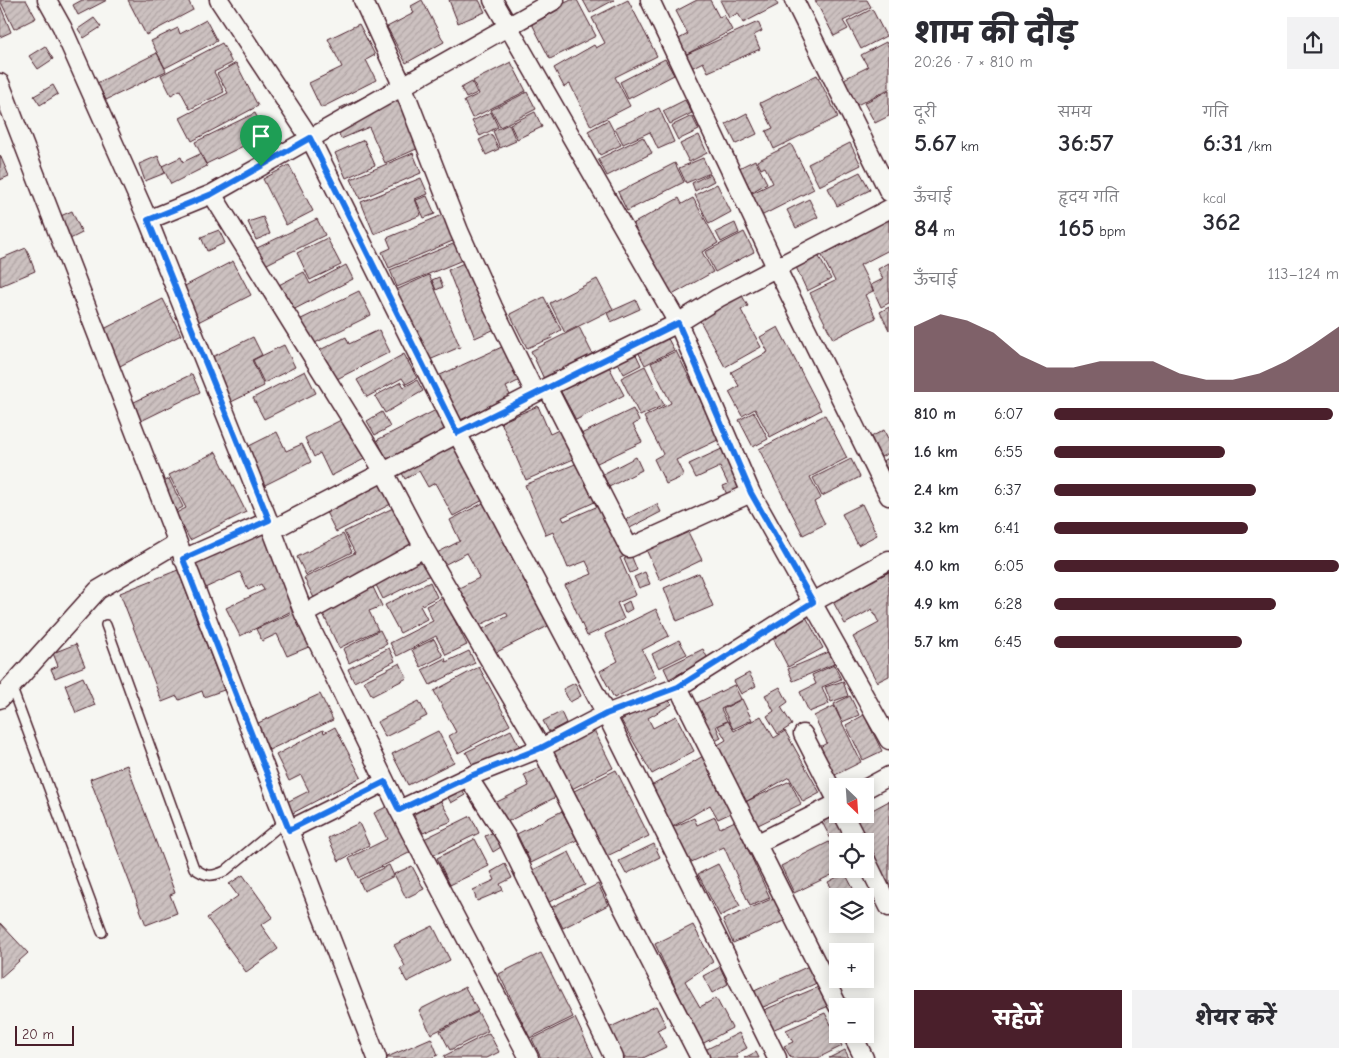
<!DOCTYPE html>
<html lang="hi">
<head>
<meta charset="utf-8">
<style>
	:root { --surface:#fff; --page:#f2f2f3; --text:#2b2b33; --muted:#7c7c81; --accent:#4a1f2b }
	body { margin:0; font-family:"Comic Neue","Playpen Sans Deva",sans-serif; background:var(--page); color:var(--text); height:100vh; display:flex; flex-direction:column; font-size:19px; white-space:nowrap }
	* { box-sizing:border-box; margin:0 }
	p { font-size:16px; color:var(--muted) }
	.icon { flex:none; width:28px; height:28px; fill:none; stroke:currentColor; stroke-width:2; stroke-linecap:round; stroke-linejoin:round }
	.map { position:relative; flex:1; overflow:hidden }
	.details { display:flex; flex-direction:column; background:var(--surface); width:475px }
	.details>* { flex:none }
	.needle { width:32px; rotate:155deg }
	.fabs { position:absolute; left:829px; top:778px; display:grid; gap:10px }
	.fabs a { display:grid; place-items:center; width:45px; height:45px; border-radius:0px; background:var(--surface); box-shadow:0 2px 12px #0003; font-size:25px }
	.scale { position:absolute; left:15px; bottom:12px; width:59px; box-sizing:border-box; padding-left:5px; border:2px solid #4a1f2b; border-top:0; font-size:14px; line-height:18px; white-space:nowrap; color:#4a1f2b; -webkit-text-stroke:4px #f6f6f2; paint-order:stroke }
	.pin { position:absolute; display:grid; place-items:center; width:42px; height:42px; color:#fff; margin:-51px -21px; border-radius:50% 50% 50% 0; rotate:-45deg; box-shadow:0 0 5px #0007 }
	.pin .icon { rotate:45deg }
	.round { display:grid; place-items:center; flex:none; width:52px; height:52px; border-radius:0px; background:var(--page) }
	.overview { display:flex; align-items:center; justify-content:space-between; height:85px; padding:0 25px }
	h1 { font-size:28px; font-weight:800; line-height:38px }
	.metrics { display:grid; grid-template-columns:repeat(3,1fr); gap:8px; height:85px; padding:5px 25px }
	.metrics div { display:grid; align-content:center }
	.metrics b { font-size:25px; font-weight:800 }
	.metrics small { font-size:14px; font-weight:400 }
	.metrics p { font-size:14px }
	.chart { height:140px; padding:10px 25px }
	.chart p { display:flex; justify-content:space-between }
	.chart svg { width:100%; height:90px; margin-top:5px; fill:var(--accent); opacity:.7 }
	.button { display:flex; gap:10px; margin-top:auto; padding:10px 25px }
	.button a { flex:1; height:58px; border-radius:0px; background:var(--accent); color:#fff; font-size:20px; font-weight:800; line-height:58px; text-align:center }
	.button a+a { background:var(--page); color:var(--text) }
	ul { padding:0 25px; list-style:none; font-size:16px }
	li { display:grid; grid-template-columns:80px 60px 1fr; align-items:center; height:38px }
	li i { height:12px; border-radius:6px; background:var(--accent) }
	main { display:flex; flex:1; min-height:0 }
	.map>svg:first-child { display:block }
	.building { fill:url(#building-hatch); stroke:#4a1f2b }
	.lines { fill:none; stroke-linecap:round; stroke-linejoin:round }
	.lane-casing { stroke:#4a1f2b; stroke-width:12 }
	.street-casing { stroke:#4a1f2b; stroke-width:21 }
	.lane { stroke:#f6f6f2; stroke-width:9 }
	.street { stroke:#f6f6f2; stroke-width:18 }
	.route-casing { stroke:#fff; stroke-width:10 }
	.route { stroke:#1a73e8; stroke-width:6 }
</style>
</head>
<body>
<main>
<div class="map">
<svg width="889" height="1058" viewBox="0 0 889 1058">
	<defs>
		<pattern id="building-hatch" width="6" height="6" patternUnits="userSpaceOnUse" patternTransform="scale(1.25)"><rect width="6" height="6" fill="#ccc1c0"/><path d="M-1 1l2-2M0 6l6-6M5 7l2-2" fill="none" stroke="#b1a5a5"/></pattern>
	</defs>
	<rect width="100%" height="100%" fill="#f6f6f2"/>
	<filter id="ink" filterUnits="userSpaceOnUse"><feTurbulence type="fractalNoise" baseFrequency=".02" numOctaves="2"/><feDisplacementMap in="SourceGraphic" scale="10" xChannelSelector="R" yChannelSelector="G"/><feConvolveMatrix kernelMatrix="1 2 1 2 8 2 1 2 1" color-interpolation-filters="sRGB"/></filter>
	<g filter="url(#ink)">
		<path class="building" d="M0,0H26L36,18L14,29Z
			M82,0H107L78,15L73,5Z
			M128,0H188L193,10L146,35Z
			M422,0L444,42L406,63L387,27L414,13L411,6Z
			M449,0H479L485,12L458,23Z
			M571,0H577L596,36L550,59L530,20Z
			M583,0H614L590,13Z
			M628,0L657,56L615,77L630,106L591,126L570,84L564,87L554,68L594,45L596,48L605,43L592,18Z
			M697,0H710L719,17L724,15L732,30L683,56L675,41L688,34L676,11Z
			M720,0H775L778,5L743,23L738,13L729,18Z
			M815,0H867L871,7L843,21L848,29L834,36Z
			M0,5L11,32L0,37Z
			M872,9L886,36L861,49L847,22Z
			M94,18L101,27L84,38L78,29Z
			M206,20L217,41L165,68L151,41L178,28L180,34Z
			M758,22L762,31L754,35L760,49L708,72L703,62L691,68L685,55Z
			M359,24L375,55L366,60L376,80L321,108L309,83L342,67L328,39Z
			M886,42L889,48V89L855,106L842,80L868,67L861,55Z
			M222,43L232,63L214,72L224,92L190,109L180,90L171,95L161,75Z
			M45,46L53,59L38,69L29,56Z
			M157,53L166,71L106,100L97,83Z
			M665,59L674,75L628,99L620,82Z
			M511,62L526,91L472,118L464,101L479,94L473,81Z
			M236,63L258,106L192,141L180,118L228,93L217,74Z
			M817,75L838,117L774,149L766,131L773,128L760,103Z
			M472,82L477,93L466,98L461,88Z
			M392,84L421,147L385,163L369,127L341,139L337,129L348,124L340,108Z
			M53,85L58,94L40,105L34,96Z
			M889,90V116L875,123L864,103Z
			M527,92L536,109L500,127L491,110Z
			M685,100L692,113L670,124L663,111Z
			M659,108L674,142L658,149L650,132L623,144L615,128Z
			M491,112L498,127L480,136L472,121Z
			M535,112L542,127L517,139L510,124Z
			M255,113L266,135L206,164L195,142Z
			M747,113L757,134L736,144L726,124Z
			M692,116L699,130L678,140L671,126Z
			M608,120L621,145L600,155L588,131Z
			M509,124L516,141L500,148L493,131Z
			M491,134L499,149L486,155L479,140Z
			M699,135L707,153L689,162L680,144Z
			M643,137L652,153L607,176L598,159Z
			M364,140L375,165L346,178L335,153Z
			M850,143L861,165L819,186L808,164Z
			M791,144L814,189L761,216L750,194L773,183L765,167L761,169L757,161Z
			M413,153L421,173L360,199L351,179Z
			M200,154L207,166L171,184L162,166L181,157L183,162Z
			M0,155L9,176L0,180Z
			M158,156L165,173L145,181L139,164Z
			M703,158L710,173L686,183L679,168Z
			M755,160L767,183L752,192L739,168Z
			M675,163L684,182L627,211L618,192Z
			M289,165L313,211L286,225L263,179Z
			M860,172L870,190L837,206L828,188Z
			M710,174L714,181L695,191L692,183Z
			M421,178L428,194L415,199L421,215L374,234L361,202Z
			M717,184L731,212L709,224L695,195Z
			M427,196L435,214L424,218L416,200Z
			M679,198L682,204L693,198L718,243L702,252L713,272L665,299L629,226Z
			M809,199L818,217L796,228L787,210Z
			M72,211L82,233L66,241L56,218Z
			M445,214L455,240L389,268L382,252L391,248L387,238Z
			M263,217L270,234L256,240L248,222Z
			M889,218V250L860,265L873,291L865,295L876,318L833,339L810,293L835,281L820,252Z
			M317,219L325,235L261,267L253,250Z
			M735,223L739,233L721,242L716,232Z
			M219,230L225,243L207,251L201,237Z
			M744,232L754,252L715,272L705,252Z
			M327,238L341,265L310,280L297,253Z
			M458,242L465,259L397,287L390,270Z
			M26,248L35,271L0,286V259Z
			M818,255L831,279L807,291L796,267Z
			M233,261L251,295L196,323L179,289Z
			M466,262L495,329L475,338L448,270Z
			M889,263V303L881,307L871,285L883,279L878,269Z
			M346,265L353,279L287,313L273,288L304,272L310,284Z
			M429,275L460,347L427,361L396,290Z
			M439,277L443,287L436,290L432,280Z
			M597,279L613,309L565,333L550,303Z
			M359,291L371,315L309,346L297,321Z
			M741,294L748,306L741,310L761,347L725,367L698,317Z
			M544,297L561,330L551,336L552,338L527,348L510,314Z
			M163,299L181,335L116,368L98,332Z
			M636,300L640,309L611,322L607,313Z
			M889,307V330L880,312Z
			M579,327L593,355L544,379L531,351Z
			M778,327L821,410L770,437L755,409L742,416L729,392L739,386L731,372L768,352L760,337Z
			M379,330L390,352L333,381L318,351L346,337L349,344Z
			M665,333L674,350L645,365L636,348Z
			M253,337L262,355L252,360L264,386L227,404L206,360Z
			M284,345L295,367L264,383L253,360Z
			M504,346L520,380L506,387L511,397L458,421L438,376Z
			M632,346L641,365L624,374L614,355Z
			M676,351L720,439L676,460L684,476L666,484L654,459L663,454L644,417L671,403L651,363Z
			M404,354L417,378L406,384L402,378L367,397L357,380Z
			M606,361L624,395L576,420L558,386Z
			M645,366L664,405L640,416L621,378Z
			M305,371L316,393L264,419L253,398Z
			M192,374L200,392L139,422L130,404Z
			M417,380L423,391L385,413L375,396L401,382L404,387Z
			M538,406L550,434L565,427L578,457L526,480L501,422Z
			M438,409L450,433L390,465L377,440Z
			M633,409L639,421L633,425L642,442L595,464L581,434Z
			M382,412L390,427L375,435L367,421Z
			M754,412L768,439L753,447L739,420Z
			M825,415L847,458L810,477L821,498L814,502L825,524L803,535L759,449Z
			M347,417L368,457L331,476L320,453L314,457L305,438Z
			M884,430L889,441V453L881,457L871,437Z
			M277,432L286,451L302,444L311,462L263,486L247,447Z
			M454,437L487,498L453,516L435,483L428,487L419,471L405,479L399,467Z
			M726,447L747,494L730,501L723,486L728,484L720,467L696,478L689,464Z
			M216,452L246,512L190,540L176,513L186,508L169,475Z
			M636,457L642,470L609,487L603,474Z
			M889,458V473L883,461Z
			M851,459L860,477L822,496L813,478Z
			M580,462L597,501L562,517L564,521L605,503L628,555L620,558L636,595L617,603L624,619L587,636L565,585L592,574L586,561L568,568L553,532L546,535L525,485Z
			M169,479L183,507L172,513L158,485Z
			M380,479L393,503L336,532L324,508Z
			M489,500L552,624L493,654L481,630L508,616L506,612L474,628L455,590L479,578L473,564L467,553L440,567L433,555L460,541L450,520Z
			M657,504L661,512L626,530L622,521Z
			M862,504L877,535L858,545L842,514Z
			M393,508L414,551L315,600L304,578L355,553L344,532Z
			M685,526L702,560L660,580L644,545Z
			M261,529L298,608L240,636L226,608L264,590L261,584L248,590L240,572L205,588L193,561Z
			M343,534L352,552L306,575L297,557Z
			M631,555L637,570L630,573L624,559Z
			M423,557L432,574L383,599L374,581Z
			M178,570L224,690L204,697L202,691L179,700L177,696L162,702L120,593Z
			M645,572L650,584L639,588L634,577Z
			M889,572V676L877,682L853,637L879,623L872,609L845,624L830,596L856,582L859,588Z
			M699,573L713,606L677,621L664,588Z
			M430,582L437,597L420,606L427,619L400,633L385,605Z
			M371,583L382,606L369,611L378,630L339,648L320,607Z
			M443,597L467,645L446,655L436,636L397,656L390,643L433,621L426,606Z
			M629,601L632,609L625,613L622,605Z
			M656,609L669,636L642,650L656,677L614,698L600,671L618,661L605,634Z
			M296,611L311,646L287,656L277,634L262,641L256,629Z
			M805,615L823,648L788,667L771,634Z
			M380,630L387,644L349,663L343,649Z
			M434,639L443,656L421,667L412,650Z
			M679,640L687,654L659,668L652,654Z
			M76,644L85,666L55,678L51,669L58,666L53,653Z
			M389,648L395,661L354,682L348,669Z
			M703,649L708,659L669,679L664,668Z
			M469,651L475,663L430,685L422,670L445,658L446,662Z
			M829,652L834,664L793,681L788,669Z
			M400,663L407,678L372,696L364,681Z
			M834,665L841,679L822,687L829,704L809,712L800,692L816,684L812,675Z
			M479,667L510,725L458,753L449,736L456,732L434,691Z
			M749,673L756,686L741,694L734,681Z
			M83,677L95,705L76,713L65,685Z
			M843,681L848,696L831,702L825,687Z
			M575,683L581,696L570,702L563,689Z
			M734,685L741,699L721,709L727,721L716,726L721,738L709,744L691,706Z
			M780,687L788,702L781,707L792,725L778,734L767,716L774,711L765,695Z
			M320,694L333,720L269,750L256,724Z
			M850,696L859,715L842,722L834,704Z
			M665,697L672,704L648,718L653,728L676,716L694,751L652,774L621,720Z
			M742,699L752,720L733,729L723,709Z
			M419,701L427,716L385,737L377,722Z
			M834,706L861,762L831,777L816,749L827,743L814,716Z
			M561,712L566,723L549,732L543,721Z
			M864,715L882,751L863,760L846,725Z
			M761,716L774,738L785,731L820,793L803,802L789,777L742,804L711,749L726,740L718,726L728,721L734,731Z
			M591,724L613,768L568,791L547,750Z
			M335,727L361,777L291,814L285,803L309,791L301,775L289,781L276,755L323,730L324,733Z
			M511,730L521,749L476,771L466,752Z
			M438,731L454,762L408,785L392,754Z
			M705,755L720,783L716,786L731,813L718,819L710,805L669,829L646,789Z
			M127,765L175,893L170,895L177,913L146,925L90,779Z
			M541,767L556,797L503,824L493,804L529,786L524,775Z
			M616,770L649,836L607,856L574,791Z
			M790,781L801,804L754,827L743,803Z
			M460,785L465,795L451,803L445,792Z
			M439,798L452,821L423,833L412,811Z
			M889,801V896L865,850V841L850,822Z
			M388,806L411,852L358,878L349,858L387,839L374,813Z
			M562,811L577,840L531,863L517,834Z
			M837,812L851,841H838V853L821,820Z
			M471,816L479,833L432,856L424,839Z
			M715,817L720,828L735,821L770,898L750,906L724,847L687,864L671,828L694,818L697,825Z
			M359,823L369,845L339,861L328,838Z
			M494,832L501,847L493,852L485,836Z
			M475,839L489,866L450,885L437,858Z
			M829,842L838,861V869L842,870L794,893L781,866Z
			M654,844L660,857L626,874L619,861Z
			M569,852L585,885L549,902L533,870Z
			M505,864L512,878L500,884L503,890L477,901L473,890L495,880L491,872Z
			M718,864L740,906L720,916L698,874Z
			M389,865L394,876L364,891L359,880Z
			M412,866L424,889L406,898L394,874Z
			M845,873L857,896H838V899L828,882Z
			M243,875L273,917L261,925L278,949L246,972L207,918L238,896L229,884Z
			M598,884L608,905L563,928L552,907Z
			M776,897L786,920L733,943L723,920Z
			M0,923L28,953L0,978Z
			M693,925L713,962L685,981L700,1007L716,998L732,1028L702,1044L655,944Z
			M433,926L450,960L407,982L400,969L405,966L394,945Z
			M541,953L573,1017L530,1038L499,974Z
			M838,964V979H846L835,984L828,968Z
			M811,965L819,982L759,1009L752,992Z
			M720,967L728,984L712,993L703,976Z
			M823,985L831,1005L772,1030L764,1010Z
			M465,987L478,1011L431,1034L419,1010Z
			M656,1006L666,1026L657,1030L666,1047L643,1058H615L602,1031Z
			M478,1012L488,1031L450,1050L440,1031Z
			M825,1013L842,1046L818,1058H791L784,1046L793,1042L786,1030Z
			M575,1018L594,1058H541L532,1039Z
			M489,1033L499,1052L487,1058H445L444,1056Z
			M739,1033L747,1048L736,1054L738,1058H697L695,1055Z
			M431,1038L438,1055L431,1058H385Z
			M845,1050L849,1058H829Z
			M756,1052L759,1058H744Z"/>
		<g class="lines">
			<g class="lane-casing">
				<path id="lane" d="M106,625L194,868C206,877 212,877 225,871L285,821
					M11,686L102,932"/>
			</g>
			<g class="street-casing">
				<path id="street" d="M47,0L62,27L148,220L272,530L547,387L678,323L718,298L889,209
					M219,0L310,138L457,433L606,714L777,1058
					M363,0L403,87L459,231L493,307L535,393
					M493,0L678,323L751,493L889,740
					M650,0L776,267L889,496
					M794,0L889,192
					M0,83L377,1058
					M212,194L555,0
					M148,220L212,194L384,472L424,548L541,748L700,1058
					M547,387L629,548L751,493
					M272,530L304,614L399,810L468,777L541,748L606,714L678,687L813,602L889,560
					M183,559L269,521
					M304,614L424,548
					M678,687L838,1006
					M0,699L98,590L177,543
					M803,734L838,802
					M468,777L507,838L614,1058
					M865,789L889,776
					M399,810L529,1058
					M843,814L857,841
					M289,830L385,782
					M756,844L838,803
					M865,858L889,907
					M852,1034L864,1058"/>
			</g>
			<use href="#lane" class="lane"/>
			<use href="#street" class="street"/>
		</g>
	</g>
	<g class="lines" filter="url(#ink)">
		<g class="route-casing">
			<path id="route" d="M310,138L457,433L678,323L751,493L813,602L678,687L606,714L541,748L468,777L399,810L385,782L289,830L183,559L269,520L148,220L212,194Z"/>
		</g>
		<use href="#route" class="route"/>
	</g>
</svg>
<div class="fabs">
<a><svg class="needle" viewBox="-14 -14 28 28"><path d="M0-13l5 13h-10z" fill="#e53935"/><path d="M0 13l5-13h-10z" fill="#7c7c81"/></svg></a>
<a><svg class="icon" aria-label="locate" viewBox="0 0 24 24"><circle cx="12" cy="12" r="6"/><path d="M12 2v4M12 18v4M2 12h4M18 12h4"/></svg></a>
<a><svg class="icon" aria-label="layers" viewBox="0 0 24 24"><path d="M12 4l9 5-9 5-9-5zM3 14l9 5 9-5"/></svg></a>
<a>+</a>
<a>−</a>
</div>
<div class="scale">20 m</div>
<div class="pin" style="left:261px;top:166px;background:#1e9e55"><svg class="icon" aria-label="arrive" viewBox="0 0 24 24"><path d="M6 21V4h12l-3 4 3 4H6"/></svg></div>
</div>
<section class="details">
<div class="overview"><div><h1>शाम की दौड़</h1><p>20:26 · 7 × 810 m</p></div><a class="round"><svg class="icon" aria-label="share" viewBox="0 0 24 24"><path d="M12 15V3M7 8l5-5 5 5M5 13v7h14v-7"/></svg></a></div>
<div class="metrics">
<div><p>दूरी</p><b>5.67<small> km</small></b></div>
<div><p>समय</p><b>36:57</b></div>
<div><p>गति</p><b>6:31<small> /km</small></b></div>
</div>
<div class="metrics">
<div><p>ऊँचाई</p><b>84<small> m</small></b></div>
<div><p>हृदय गति</p><b>165<small> bpm</small></b></div>
<div><p>kcal</p><b>362</b></div>
</div>
<div class="chart"><p><span>ऊँचाई</span>113–124 m</p>
<svg viewBox="0 0 160 44" preserveAspectRatio="none"><path d="M0 44V12L10 6L20 9L30 15L40 26L50 32L60 32L70 29L80 29L90 29L100 35L110 38L120 38L130 35L140 29L150 21L160 12V44z"/></svg>
</div>
<ul>
<li><b>810 m</b>6:07<i style="width:98%"></i></li>
<li><b>1.6 km</b>6:55<i style="width:60%"></i></li>
<li><b>2.4 km</b>6:37<i style="width:71%"></i></li>
<li><b>3.2 km</b>6:41<i style="width:68%"></i></li>
<li><b>4.0 km</b>6:05<i style="width:100%"></i></li>
<li><b>4.9 km</b>6:28<i style="width:78%"></i></li>
<li><b>5.7 km</b>6:45<i style="width:66%"></i></li>
</ul>
<div class="button"><a>सहेजें</a><a>शेयर करें</a></div>
</section>
</main>
</body>
</html>
